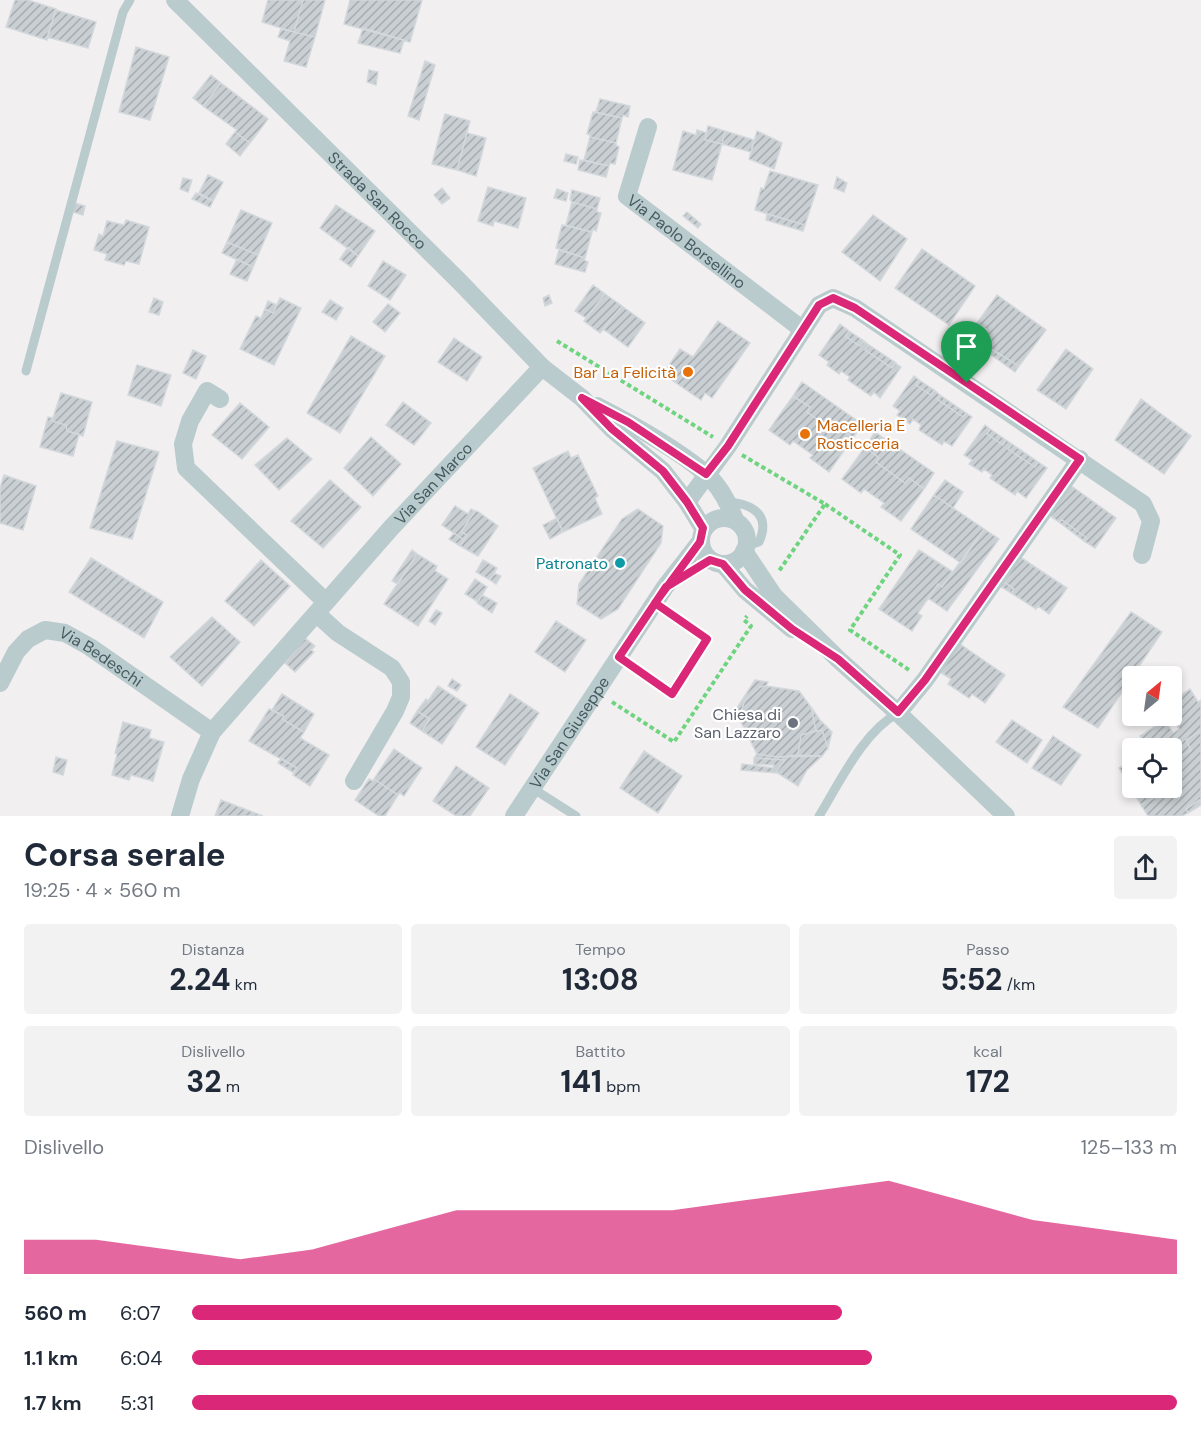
<!DOCTYPE html>
<html lang="it">
<head>
<meta charset="utf-8">
<style>
	:root { --surface:#fff; --page:#f2f2f3; --text:#1f2937; --muted:#747a83; --accent:#db2777 }
	body { margin:0; font-family:"DM Sans",sans-serif; background:var(--page); color:var(--text); height:100vh; display:flex; flex-direction:column; font-size:22px; white-space:nowrap }
	* { box-sizing:border-box; margin:0 }
	p { font-size:20px; color:var(--muted) }
	.icon { flex:none; width:33px; height:33px; fill:none; stroke:currentColor; stroke-width:2; stroke-linecap:round; stroke-linejoin:round }
	.map { position:relative; height:816px; overflow:hidden }
	.drawer { display:flex; flex-direction:column; background:var(--surface); flex:1 }
	.drawer>* { flex:none }
	.needle { width:39px; rotate:29deg }
	.controls { position:absolute; left:1122px; top:666px; display:grid; gap:12px }
	.controls a { display:grid; place-items:center; width:60px; height:60px; border-radius:6px; background:var(--surface); box-shadow:0 3px 9px #0003; font-size:30px }
	.pin { position:absolute; display:grid; place-items:center; width:51px; height:51px; color:#fff; margin:-62px -26px; border-radius:50% 50% 50% 0; rotate:-45deg; box-shadow:0 0 6px #0007 }
	.pin .icon { rotate:45deg }
	.round { display:grid; place-items:center; flex:none; width:63px; height:63px; border-radius:6px; background:var(--page) }
	.overview { display:flex; align-items:center; justify-content:space-between; height:102px; padding:0 24px }
	h1 { font-size:33px; font-weight:700; line-height:45px }
	.metrics { display:grid; grid-template-columns:repeat(3,1fr); gap:9px; height:102px; padding:6px 24px }
	.metrics div { display:grid; align-content:center; border-radius:6px; background:var(--page); text-align:center }
	.metrics b { font-size:30px; font-weight:700 }
	.metrics small { font-size:16px; font-weight:400 }
	.metrics p { font-size:16px }
	.chart { height:168px; padding:12px 24px }
	.chart p { display:flex; justify-content:space-between }
	.chart svg { width:100%; height:108px; margin-top:6px; fill:var(--accent); opacity:.7 }
	ul { padding:0 24px; list-style:none; font-size:20px }
	li { display:grid; grid-template-columns:96px 72px 1fr; align-items:center; height:45px }
	li i { height:15px; border-radius:8px; background:var(--accent) }
	.map>svg:first-child { display:block }
	.building { fill:url(#building-hatch); stroke:#d3d8dc; stroke-width:1.5 }
	.lines { fill:none; stroke-linecap:round; stroke-linejoin:round }
	.path { stroke:#6fd480; stroke-width:4; stroke-dasharray:4.5 3; stroke-linecap:butt }
	.lane { stroke:#bacbce; stroke-width:9 }
	.street { stroke:#bacbce; stroke-width:18 }
	.route-casing { stroke:#fff; stroke-width:12 }
	.route { stroke:#db2777; stroke-width:8 }
	.food-dot { fill:#e8710a; stroke:#fff; stroke-width:2 }
	.culture-dot { fill:#0f9aa8; stroke:#fff; stroke-width:2 }
	.worship-dot { fill:#6b7280; stroke:#fff; stroke-width:2 }
	.labels { text-anchor:middle; stroke-width:4.5; stroke-linejoin:round; paint-order:stroke }
	.street-label { font-size:16px; fill:#465b5f; stroke:#fff }
	.food-label { font-size:16px; fill:#c56008; stroke:#fff; text-anchor:end }
	.culture-label { font-size:16px; fill:#0d838f; stroke:#fff; text-anchor:end }
	.worship-label { font-size:16px; fill:#5b616d; stroke:#fff; text-anchor:end }
</style>
</head>
<body>
<div class="map">
<svg width="1201" height="816" viewBox="0 0 1201 816">
	<defs>
		<pattern id="building-hatch" width="6" height="6" patternUnits="userSpaceOnUse" patternTransform="scale(1.5)"><rect width="6" height="6" fill="#c9cfd2"/><path d="M-1 1l2-2M0 6l6-6M5 7l2-2" fill="none" stroke="#a5abae"/></pattern>
	</defs>
	<rect width="100%" height="100%" fill="#f2eff0"/>
	<path class="building" d="M15,0H28L56,9L47,40L6,27Z
		M268,0H303L294,32L262,22Z
		M303,0H325L315,37L294,32Z
		M350,0H422L410,42L344,24Z
		M56,10L96,22L88,48L47,37Z
		M363,28L404,40L400,53L358,43Z
		M281,29L315,37L306,67L284,61L290,41L278,37Z
		M136,47L169,57L150,120L119,112Z
		M425,61L435,65L419,120L408,116Z
		M369,70L378,72L376,85L367,82Z
		M211,75L221,83L203,106L193,98Z
		M221,83L268,119L250,143L235,132L237,130L203,106Z
		M600,99L630,106L628,117L623,115L622,118L596,112Z
		M593,112L622,118L616,143L590,137V135L587,134Z
		M445,114L470,121L457,170L432,164Z
		M708,126L725,131L722,144L705,140Z
		M697,130L707,133L705,140L722,144L712,180L673,170L683,131L696,135Z
		M725,131L754,140L751,152L722,144Z
		M757,131L782,143L774,169L749,159Z
		M235,132L250,143L240,156L226,144Z
		M467,133L486,138L476,176L457,170Z
		M590,137L616,143V145L619,147L615,164L610,163L609,166L584,160Z
		M566,154L578,157L576,164L564,161Z
		M580,160L609,166L606,177L578,170Z
		M770,171L818,185L805,225L755,210L761,188L764,189Z
		M208,175L223,182L213,201L199,193Z
		M837,177L847,183L844,192L834,188Z
		M183,178L192,180L188,192L180,189Z
		M488,187L526,198L518,228L494,221L493,226L478,221Z
		M442,188L450,198L442,204L434,195Z
		M557,189L568,193L566,201L554,198Z
		M572,190L600,198L597,209L572,202L570,199Z
		M196,193L213,201L210,207L192,199Z
		M572,202L597,209V212L601,213L596,231L593,229L592,232L566,225Z
		M75,203L85,206L83,215L73,212Z
		M336,205L375,231L358,256L320,228Z
		M241,210L272,223L258,255L227,242Z
		M687,212L701,224L698,228L683,216Z
		M767,214L805,225L803,231L766,220Z
		M873,215L907,239L880,281L842,252Z
		M126,220L149,227L139,264L126,261L124,265L105,260L107,254L94,250L99,234L103,236L107,221L124,225Z
		M562,225L592,232L585,258L556,248Z
		M227,242L258,255L253,267L222,253Z
		M348,247L358,256L351,267L340,259Z
		M922,249L975,286L949,325L895,288Z
		M559,250L585,258L584,260L588,262L585,272L555,264Z
		M237,259L253,267L247,281L230,274Z
		M383,261L406,275L390,300L368,286Z
		M593,285L605,294L586,318L575,311Z
		M605,294L622,306L600,333L584,321Z
		M549,295L552,303L545,306L543,298Z
		M997,295L1046,330L1019,366L978,341L986,329L977,323Z
		M154,298L163,302L159,315L149,312Z
		M280,298L301,308L274,365L240,349L256,316L261,318L265,309L273,313Z
		M330,300L343,308L336,320L322,312Z
		M268,301L277,305L273,313L265,309Z
		M388,304L400,313L385,332L373,322Z
		M622,306L645,323L628,347L603,329Z
		M718,321L750,343L712,398L705,393L701,400L663,374L680,349L693,357Z
		M977,323L986,329L976,344L967,338Z
		M840,324L849,331L845,336L860,346L864,341L869,345L865,350L892,368L895,363L901,367L880,398L874,392L871,396L848,380L850,377L841,371L839,374L827,365L829,362L819,355Z
		M849,331L864,341L860,346L845,336Z
		M351,336L385,356L340,433L307,413Z
		M454,338L482,357L467,381L438,362Z
		M978,341L1019,366L1015,372L976,344Z
		M869,345L896,363L892,368L865,350Z
		M1066,349L1093,369L1066,409L1037,390Z
		M193,350L206,356L196,379L183,373Z
		M137,365L171,375L161,406L128,395Z
		M914,376L919,380L916,385L931,395L934,390L940,395L937,399L963,417L966,413L972,417L952,446L944,441L942,445L919,430L921,425L913,419L910,424L897,415L900,411L893,406Z
		M919,380L934,390L931,395L916,385Z
		M802,382L862,424L853,438L837,426L834,431L807,412L810,407L793,396Z
		M61,393L92,402L83,436L67,431L66,425L52,421Z
		M940,395L966,413L963,417L937,399Z
		M793,396L810,407L807,412L834,431L837,426L853,438L829,472L810,458L813,455L793,441L790,445L769,430Z
		M1141,399L1191,436L1164,474L1115,440Z
		M403,402L431,423L414,445L386,425Z
		M240,403L269,427L242,459L212,435Z
		M48,417L53,418L52,421L66,425L67,431L79,434L73,456L40,447Z
		M985,425L990,429L987,434L1003,445L1006,440L1012,444L1008,449L1035,467L1038,462L1047,468L1026,498L1017,491L1015,495L990,478L992,475L984,469L982,472L969,464L972,460L964,455Z
		M990,429L1006,440L1003,445L987,434Z
		M875,432L934,473L924,489L909,478L905,483L876,462L879,458L865,447Z
		M371,437L401,464L373,496L344,468Z
		M287,438L312,459L279,490L255,465Z
		M117,441L159,452L132,539L90,528Z
		M1012,444L1038,462L1035,467L1008,449Z
		M865,447L879,458L876,462L905,483L909,478L924,489L901,521L881,507L884,503L864,489L861,493L842,479Z
		M568,451L571,458L578,455L598,496L595,498L602,514L563,532L533,468Z
		M4,475L36,486L23,530L0,523V488Z
		M330,480L361,507L323,548L291,521Z
		M945,480L963,492L953,508L934,495Z
		M1070,485L1116,518L1095,548L1084,541L1087,538L1062,520L1059,522L1049,515Z
		M934,495L984,529L961,563L911,529Z
		M455,506L468,514L471,509L475,511L461,532L467,535L464,540L442,525Z
		M638,509L663,526L661,543L618,609L601,619L577,604L579,584L622,519Z
		M475,511H477L498,526L478,556L460,546L467,535L461,532Z
		M557,518L563,532L550,539L543,525Z
		M1062,520L1087,538L1084,541L1059,522Z
		M984,529L999,539L947,611L928,598L938,584L942,587Z
		M454,533L464,540L460,546L449,539Z
		M412,550L417,554L398,584L392,581Z
		M919,550L953,572L942,587L938,584L918,613L922,616L912,631L879,609Z
		M417,554L437,566L435,571L448,579L418,626L384,604Z
		M1020,557L1067,588L1049,614L1038,606L1036,609L1011,593L1014,589L1003,581Z
		M91,558L163,602L144,638L69,592Z
		M261,560L290,586L254,626L225,601Z
		M483,560L497,568L490,580L476,572Z
		M494,573L501,576L496,584L490,580Z
		M475,579L487,587L478,602L465,594Z
		M1003,581L1014,589L1011,593L1000,586Z
		M482,595L497,603L492,613L477,603Z
		M436,610L442,613L435,625L429,621Z
		M1131,612L1162,632L1098,728L1063,707Z
		M212,617L240,642L202,686L170,657Z
		M556,621L586,640L565,672L535,652Z
		M305,638L315,646L311,650L314,652L295,672L285,663Z
		M957,642L1005,675L985,703L972,694L969,698L948,684L951,679L937,670Z
		M452,679L461,685L457,691L448,686Z
		M755,680L768,682L766,686L760,687L745,700L739,718L735,711Z
		M438,686L467,705L442,744L422,731L430,719L417,711L426,699L428,701Z
		M766,686L799,691L811,707L816,731L801,735L798,755L778,757L757,754L739,718L745,700L760,687Z
		M1190,689L1198,702L1201,700V731L1186,740L1191,750L1172,762V748H1148L1140,736L1165,720L1173,733L1179,729L1171,716L1172,701Z
		M282,694L314,714L304,732L282,719L284,716L272,710Z
		M510,694L539,713L505,765L476,747Z
		M811,707L820,720L832,732L828,748L822,730L816,731Z
		M269,709L284,716L282,719L304,732L300,738L329,755L310,786L293,775L297,768L249,741Z
		M417,711L430,719L422,731L410,723Z
		M1012,720L1042,740L1027,763L996,742Z
		M123,722L151,730L149,738L164,742L153,781L131,775L129,780L112,775L117,754L115,753Z
		M822,730L828,748L822,756L798,755L801,735Z
		M1201,731V799L1186,809L1188,813L1182,816H1148L1141,805L1172,788V762L1191,750L1186,740Z
		M1053,736L1081,755L1061,785L1032,768Z
		M394,749L422,768L404,796L400,793L398,795L374,779Z
		M644,751L682,776L658,813L620,788Z
		M757,754L778,757L822,756L807,770L798,786L776,772L785,760L754,758Z
		M56,757L67,760L63,775L53,772Z
		M281,758L297,768L294,773L278,763Z
		M754,758L785,760L776,772L777,773L741,770L742,764L773,768L774,765L754,764Z
		M1132,760V788H1171L1141,805L1119,768Z
		M456,766L489,788L470,816H456L433,801Z
		M369,779L373,781L374,779L398,795L385,816H379L355,800Z
		M1201,799V805L1188,813L1186,809Z
		M221,800L263,816H215Z"/>
	<g class="lines">
		<path class="path" d="M557,341L713,437
			M742,455L825,504L779,571
			M825,504L900,555L850,630L909,670
			M612,702L674,742L751,626L744,620L747,616"/>
		<path class="lane" d="M26,371L123,12L130,0
			M728,502C753,504 771,515 759,542L746,546
			M619,657L672,694L707,639L655,603
			M532,788L576,816
			M819,816C840,782 863,732 898,713"/>
		<g class="street">
			<path id="s1" d="M175,0L459,281L542,367L582,398L612,429L663,471L687,502L703,528"/>
			<path id="s2" d="M648,127L627,196L803,330"/>
			<path d="M220,399L207,391L190,421L183,444L186,468L326,602"/>
			<path d="M597,406C632,424 675,448 705,473C719,485 729,504 735,520"/>
			<path d="M687,502L728,446L819,305L833,298L855,308L1143,504L1151,521L1142,555"/>
			<circle cx="724" cy="541" r="23"/>
			<path d="M744,551L774,596L838,659L898,713L1006,816"/>
			<path d="M723,564L745,590L792,629"/>
			<path d="M317,614L338,633L392,668L401,682V697L395,711L354,781"/>
			<path id="s3" d="M0,683L16,652L28,639L45,630L65,633L90,647L212,732"/>
			<path d="M898,713L925,680L1080,459"/>
			<path id="s4" d="M180,816L191,779L212,732L391,528L542,367"/>
			<path id="s5" d="M514,816L665,587L700,542"/>
		</g>
	</g>
	<g class="lines">
		<g class="route-casing">
			<path id="route" d="M967,383L855,308L833,298L819,305L728,446L706,474L628,422L582,398L612,429L663,471L687,502L703,528L700,542L655,603L707,639L672,694L619,657L666,587L710,560L723,564L745,590L792,629L838,659L898,712L925,680L1080,459L967,383"/>
		</g>
		<use href="#route" class="route"/>
	</g>
	<g class="food-dot">
		<circle cx="688" cy="372" r="6"/>
		<circle cx="805" cy="434" r="6"/>
	</g>
	<circle class="culture-dot" cx="620" cy="563" r="6"/>
	<circle class="worship-dot" cx="793" cy="723" r="6"/>
	<g class="labels">
		<g class="street-label">
			<text dy="6" stroke="none"><textPath href="#s1" startOffset="285">Strada San Rocco</textPath></text>
			<text dy="6" stroke="none"><textPath href="#s2" startOffset="147">Via Paolo Borsellino</textPath></text>
			<text dy="6" stroke="none"><textPath href="#s4" startOffset="423">Via San Marco</textPath></text>
			<text dy="6" stroke="none"><textPath href="#s3" startOffset="135">Via Bedeschi</textPath></text>
			<text dy="6" stroke="none"><textPath href="#s5" startOffset="100">Via San Giuseppe</textPath></text>
		</g>
		<g class="food-label">
			<text x="676" y="378">Bar La Felicità</text>
			<text x="817" y="431" text-anchor="start">Macelleria E<tspan x="817" dy="18">Rosticceria</tspan></text>
		</g>
		<g class="culture-label">
			<text x="608" y="569">Patronato</text>
		</g>
		<g class="worship-label">
			<text x="781" y="720">Chiesa di<tspan x="781" dy="18">San Lazzaro</tspan></text>
		</g>
	</g>
</svg>
<div class="controls">
<a><svg class="needle" viewBox="-14 -14 28 28"><path d="M0-13l5 13h-10z" fill="#e53935"/><path d="M0 13l5-13h-10z" fill="#747a83"/></svg></a>
<a><svg class="icon" aria-label="locate" viewBox="0 0 24 24"><circle cx="12" cy="12" r="6"/><path d="M12 2v4M12 18v4M2 12h4M18 12h4"/></svg></a>
</div>
<div class="pin" style="left:967px;top:383px;background:#1e9e55"><svg class="icon" aria-label="arrive" viewBox="0 0 24 24"><path d="M6 21V4h12l-3 4 3 4H6"/></svg></div>
</div>
<section class="drawer">
<div class="overview"><div><h1>Corsa serale</h1><p>19:25 · 4 × 560 m</p></div><a class="round"><svg class="icon" aria-label="share" viewBox="0 0 24 24"><path d="M12 15V3M7 8l5-5 5 5M5 13v7h14v-7"/></svg></a></div>
<div class="metrics">
<div><p>Distanza</p><b>2.24<small> km</small></b></div>
<div><p>Tempo</p><b>13:08</b></div>
<div><p>Passo</p><b>5:52<small> /km</small></b></div>
</div>
<div class="metrics">
<div><p>Dislivello</p><b>32<small> m</small></b></div>
<div><p>Battito</p><b>141<small> bpm</small></b></div>
<div><p>kcal</p><b>172</b></div>
</div>
<div class="chart"><p><span>Dislivello</span>125–133 m</p>
<svg viewBox="0 0 160 44" preserveAspectRatio="none"><path d="M0 44V30L10 30L20 34L30 38L40 34L50 26L60 18L70 18L80 18L90 18L100 14L110 10L120 6L130 14L140 22L150 26L160 30V44z"/></svg>
</div>
<ul>
<li><b>560 m</b>6:07<i style="width:66%"></i></li>
<li><b>1.1 km</b>6:04<i style="width:69%"></i></li>
<li><b>1.7 km</b>5:31<i style="width:100%"></i></li>
</ul>
</section>
</body>
</html>
